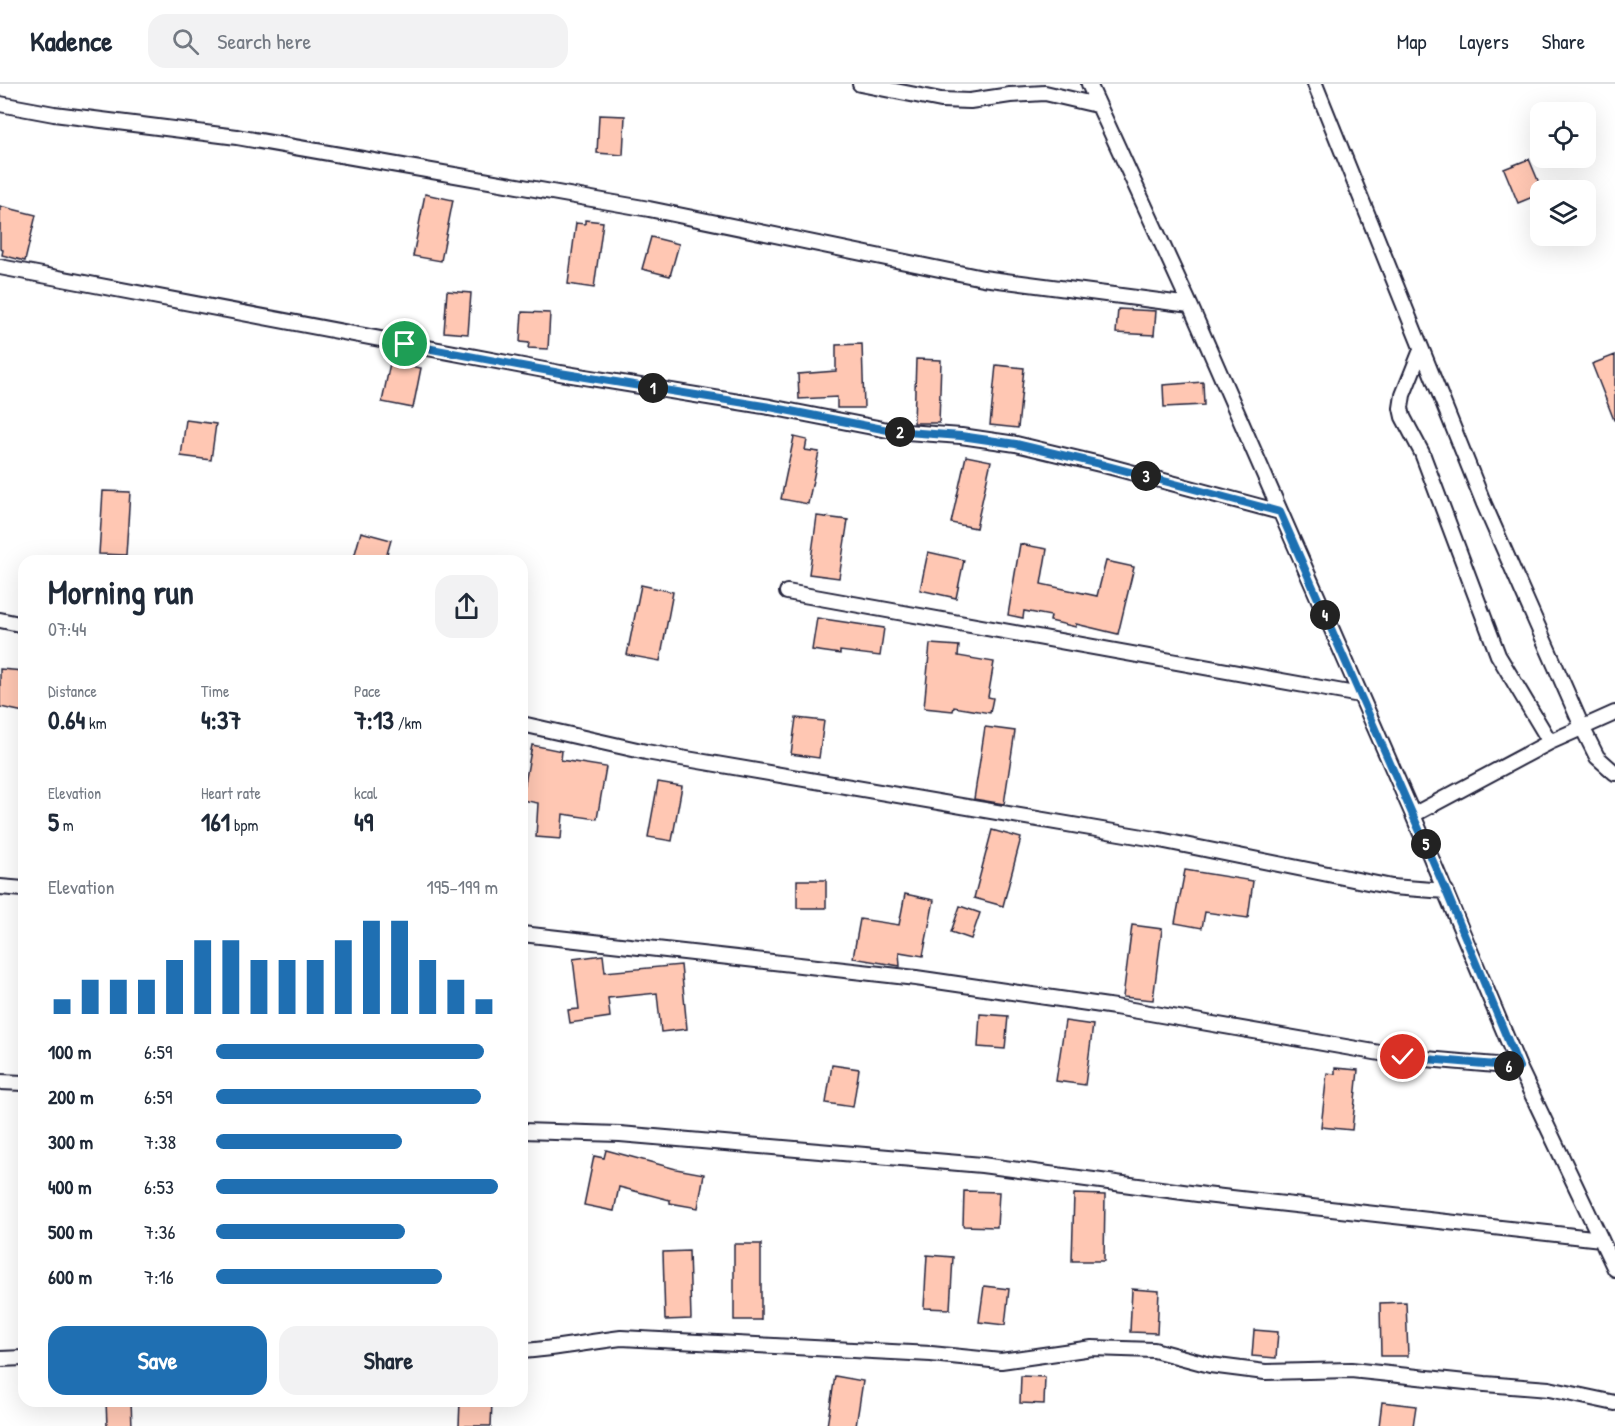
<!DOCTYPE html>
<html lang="en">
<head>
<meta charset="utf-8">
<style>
	:root { --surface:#fff; --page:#f2f2f3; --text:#1f2937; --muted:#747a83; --line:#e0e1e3; --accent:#1f6fb2 }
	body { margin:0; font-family:"Patrick Hand",sans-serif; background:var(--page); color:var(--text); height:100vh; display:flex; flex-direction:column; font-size:22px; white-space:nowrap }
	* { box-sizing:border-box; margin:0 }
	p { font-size:20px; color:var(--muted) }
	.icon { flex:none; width:33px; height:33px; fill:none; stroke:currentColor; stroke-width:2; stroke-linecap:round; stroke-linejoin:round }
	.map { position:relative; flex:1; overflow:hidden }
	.drawer { position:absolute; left:18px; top:471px; width:510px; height:852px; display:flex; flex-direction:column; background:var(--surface); border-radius:18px; box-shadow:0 6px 24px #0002 }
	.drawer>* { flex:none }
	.controls { position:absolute; left:1530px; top:18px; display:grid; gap:12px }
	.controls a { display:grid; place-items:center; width:66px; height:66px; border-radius:12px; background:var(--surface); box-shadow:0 6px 24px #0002; font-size:30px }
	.pin { position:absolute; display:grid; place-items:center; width:51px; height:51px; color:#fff; margin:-26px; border:3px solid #fff; border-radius:50%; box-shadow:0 2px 6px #0007 }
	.km { position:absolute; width:30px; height:30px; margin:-15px; border-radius:50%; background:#222; color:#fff; font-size:16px; line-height:30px; text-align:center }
	.round { display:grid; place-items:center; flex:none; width:63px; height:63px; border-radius:18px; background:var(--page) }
	.summary { display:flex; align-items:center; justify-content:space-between; height:102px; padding:0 30px }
	h1 { font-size:33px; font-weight:700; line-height:45px }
	.metrics { display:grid; grid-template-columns:repeat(3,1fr); gap:9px; height:102px; padding:6px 30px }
	.metrics div { display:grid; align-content:center }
	.metrics b { font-size:26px; font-weight:700 }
	.metrics small { font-size:16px; font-weight:400 }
	.metrics p { font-size:16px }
	.chart { height:168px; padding:12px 30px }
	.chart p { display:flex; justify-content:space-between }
	.chart svg { width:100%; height:108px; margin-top:6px; stroke:var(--accent); stroke-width:6 }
	.primary-button { display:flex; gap:12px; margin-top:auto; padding:12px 30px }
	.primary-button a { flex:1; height:69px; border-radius:18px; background:var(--accent); color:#fff; font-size:24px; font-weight:700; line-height:69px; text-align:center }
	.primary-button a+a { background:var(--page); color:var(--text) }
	ul { padding:0 30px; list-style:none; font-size:20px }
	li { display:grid; grid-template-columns:96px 72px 1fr; align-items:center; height:45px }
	li i { height:15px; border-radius:8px; background:var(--accent) }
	header { display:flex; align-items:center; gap:36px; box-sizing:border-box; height:84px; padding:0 30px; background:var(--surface); border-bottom:2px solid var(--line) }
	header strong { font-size:28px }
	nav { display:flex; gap:33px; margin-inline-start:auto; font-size:21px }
	.search { width:420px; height:54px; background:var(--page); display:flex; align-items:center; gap:15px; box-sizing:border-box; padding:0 21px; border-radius:18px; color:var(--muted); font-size:22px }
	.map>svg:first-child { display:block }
	.building { fill:#ffc7b3; stroke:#22223b; stroke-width:1.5 }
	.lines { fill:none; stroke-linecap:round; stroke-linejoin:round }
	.minor-casing { stroke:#22223b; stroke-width:18 }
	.minor { stroke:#fff; stroke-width:14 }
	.route-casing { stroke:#fff; stroke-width:12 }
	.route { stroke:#1f6fb2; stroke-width:8 }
</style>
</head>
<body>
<header>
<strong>Kadence</strong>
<div class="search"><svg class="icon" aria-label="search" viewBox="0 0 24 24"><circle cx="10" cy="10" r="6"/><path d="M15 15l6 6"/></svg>Search here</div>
<nav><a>Map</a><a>Layers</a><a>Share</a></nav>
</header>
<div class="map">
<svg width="1615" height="1342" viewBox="0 0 1615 1342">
	<rect width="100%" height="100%" fill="#fff"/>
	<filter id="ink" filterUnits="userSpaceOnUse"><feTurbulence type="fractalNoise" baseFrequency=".0167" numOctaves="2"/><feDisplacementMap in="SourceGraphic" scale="12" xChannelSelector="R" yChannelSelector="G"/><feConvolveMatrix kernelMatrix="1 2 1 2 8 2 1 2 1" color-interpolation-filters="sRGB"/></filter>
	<g filter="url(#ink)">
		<path class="building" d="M599,31L625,32L623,71L597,69Z
			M1529,75L1542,106H1540V110L1518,119L1504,85Z
			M425,110L453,116L441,177L413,172Z
			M0,122L36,131L25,177L2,171L3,166L0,165Z
			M585,136L603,138L594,204L568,200L576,139L585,140Z
			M651,153L679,160L670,192L642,185Z
			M447,207L471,209L468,250L444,248Z
			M1118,225L1156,227L1154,251L1116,249Z
			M522,228L550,229L548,265L528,264L529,259L520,258Z
			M862,260L864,324H837V313L799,315L798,290L836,287V261Z
			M1615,271V336H1614L1592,280Z
			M916,275L941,276L939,339H914Z
			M390,279L421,284L413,324L382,318Z
			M996,281L1024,284L1018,344L990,341Z
			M1203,298L1204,321L1164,323L1163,301Z
			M186,336L216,340L211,376L181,372Z
			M794,353L807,356L805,366L819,368L808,420L781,415Z
			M966,372L991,377L976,444L951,439Z
			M103,407L130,408L126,471L99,470Z
			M817,432L848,436L839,494L809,490Z
			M361,448L391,456L385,477H353Z
			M1020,460L1047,465L1041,500L1097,512L1106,477L1134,483L1118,550L1076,540V543L1050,537L1051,532L1024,527L1023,534L1008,531Z
			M928,468L964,476L956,514L920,506Z
			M641,501L673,508L660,577L627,571Z
			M817,534L884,544L880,572L840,567V570L812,566Z
			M930,560L959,562L958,572L994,578L988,613L993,614L990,629L954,623L953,627L924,624Z
			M0,585L24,587V628L0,623Z
			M796,634L824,637L819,674L791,670Z
			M985,643L1015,647L1004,720L974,715Z
			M532,661L562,667L561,676L606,683L597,735L563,730L561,755L536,753L538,719L522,716Z
			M658,698L682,702L672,757L648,753Z
			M992,746L1021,754L1003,822L974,814Z
			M1185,786L1253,797L1248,834L1205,828L1202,844L1175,839Z
			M797,796H826V824H797Z
			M905,810L934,816L923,872L899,868L900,882L853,874L860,835L899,841Z
			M960,822L980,829L971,855L951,848Z
			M1132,841L1162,845L1153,916L1123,913Z
			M603,871L605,888L681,881L687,945L661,948L657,909L608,914L610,933L570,939L568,926L579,925L573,875Z
			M980,930L1008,932L1005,965L978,963Z
			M1065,937L1093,941L1085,1001L1056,997Z
			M832,981L859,985L853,1023L826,1019Z
			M1335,984L1358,986L1352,1046L1321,1043L1327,989L1335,990Z
			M606,1066L676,1085L704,1090L698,1124L670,1119V1116L619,1103L614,1127L584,1121L594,1072L604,1074Z
			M964,1107L999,1108L997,1143L963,1142Z
			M1074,1110L1105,1111L1104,1177H1072Z
			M734,1160H761V1236H734Z
			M689,1167L691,1235L665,1236L663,1168Z
			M927,1171L953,1173L950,1225L924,1224Z
			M984,1202L1009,1205L1005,1241L979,1238Z
			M1132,1205L1159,1207L1157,1249L1130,1248Z
			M1406,1218L1408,1272H1381L1380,1219Z
			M1254,1246L1278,1248L1276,1274L1252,1272Z
			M835,1292L863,1297L856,1342H827Z
			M1021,1292L1045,1293L1044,1320L1020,1319Z
			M106,1317H131L132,1342H107Z
			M460,1317H492L491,1342H459Z
			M1382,1318L1416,1322L1413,1342H1379Z"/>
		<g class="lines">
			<g class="minor-casing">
				<path id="minor" d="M860,0L941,16L970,17L1010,11L1045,9L1097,21
					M1089,0L1190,221L1413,731
					M1315,0L1484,420L1583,645L1597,673L1615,689
					M0,20L54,30L237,53L649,125L983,194L1190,221
					M0,183L560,289L770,323L893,347L961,352L1016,360L1104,381L1280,428
					M1421,266L1403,311L1401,324L1403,333L1422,369L1498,571L1550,658
					M787,508L1360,611
					M0,536L24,541
					M1615,629L1550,658L1413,731L1519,983L1615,1185
					M522,640L646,668L1155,755L1392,803L1446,807
					M0,803L24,805
					M522,850L916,894L1115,923L1403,973L1519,983
					M0,998L24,999
					M522,1047L620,1050L982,1081L1205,1111L1601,1155
					M522,1267C555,1265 587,1258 621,1254L931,1270L1001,1277L1092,1264L1154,1266L1210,1281L1265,1288L1351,1286L1485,1300L1549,1305L1615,1319
					M0,1275L24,1274"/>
			</g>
			<use href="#minor" class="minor"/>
		</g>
	</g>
	<g class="lines" filter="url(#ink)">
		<g class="route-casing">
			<path id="route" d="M405,260L560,289L770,323L893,347L961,352L1016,360L1104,381L1280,428L1446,807L1519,983L1403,973"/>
		</g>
		<use href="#route" class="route"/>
	</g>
</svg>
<div class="controls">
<a><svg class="icon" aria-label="locate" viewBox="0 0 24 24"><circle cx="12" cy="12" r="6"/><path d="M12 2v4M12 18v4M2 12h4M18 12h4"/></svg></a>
<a><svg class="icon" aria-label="layers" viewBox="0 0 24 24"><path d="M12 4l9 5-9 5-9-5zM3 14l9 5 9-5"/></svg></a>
</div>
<div class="pin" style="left:405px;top:260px;background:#1e9e55"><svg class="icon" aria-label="arrive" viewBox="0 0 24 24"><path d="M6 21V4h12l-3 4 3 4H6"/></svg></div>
<div class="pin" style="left:1403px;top:973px;background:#d93025"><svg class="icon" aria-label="check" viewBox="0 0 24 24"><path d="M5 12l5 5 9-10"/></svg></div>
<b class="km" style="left:653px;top:304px">1</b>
<b class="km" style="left:900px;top:348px">2</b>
<b class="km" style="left:1146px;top:392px">3</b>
<b class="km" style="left:1325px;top:531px">4</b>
<b class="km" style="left:1426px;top:760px">5</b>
<b class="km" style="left:1509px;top:982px">6</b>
<section class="drawer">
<div class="summary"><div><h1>Morning run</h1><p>07:44</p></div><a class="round"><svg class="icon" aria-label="share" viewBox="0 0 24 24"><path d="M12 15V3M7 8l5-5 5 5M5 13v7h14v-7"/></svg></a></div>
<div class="metrics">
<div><p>Distance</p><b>0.64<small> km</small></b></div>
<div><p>Time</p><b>4:37</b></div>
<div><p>Pace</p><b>7:13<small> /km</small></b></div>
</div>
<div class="metrics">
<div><p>Elevation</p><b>5<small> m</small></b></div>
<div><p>Heart rate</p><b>161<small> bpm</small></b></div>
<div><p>kcal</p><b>49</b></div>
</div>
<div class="chart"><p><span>Elevation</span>195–199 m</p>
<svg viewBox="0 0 160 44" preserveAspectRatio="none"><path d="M5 44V38M15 44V30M25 44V30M35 44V30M45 44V22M55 44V14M65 44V14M75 44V22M85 44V22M95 44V22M105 44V14M115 44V6M125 44V6M135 44V22M145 44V30M155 44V38"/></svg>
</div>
<ul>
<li><b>100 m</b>6:59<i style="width:95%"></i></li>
<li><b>200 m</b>6:59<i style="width:94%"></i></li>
<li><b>300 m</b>7:38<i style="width:66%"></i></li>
<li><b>400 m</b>6:53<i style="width:100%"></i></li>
<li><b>500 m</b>7:36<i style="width:67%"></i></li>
<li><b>600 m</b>7:16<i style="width:80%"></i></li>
</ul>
<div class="primary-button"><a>Save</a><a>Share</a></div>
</section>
</div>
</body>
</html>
